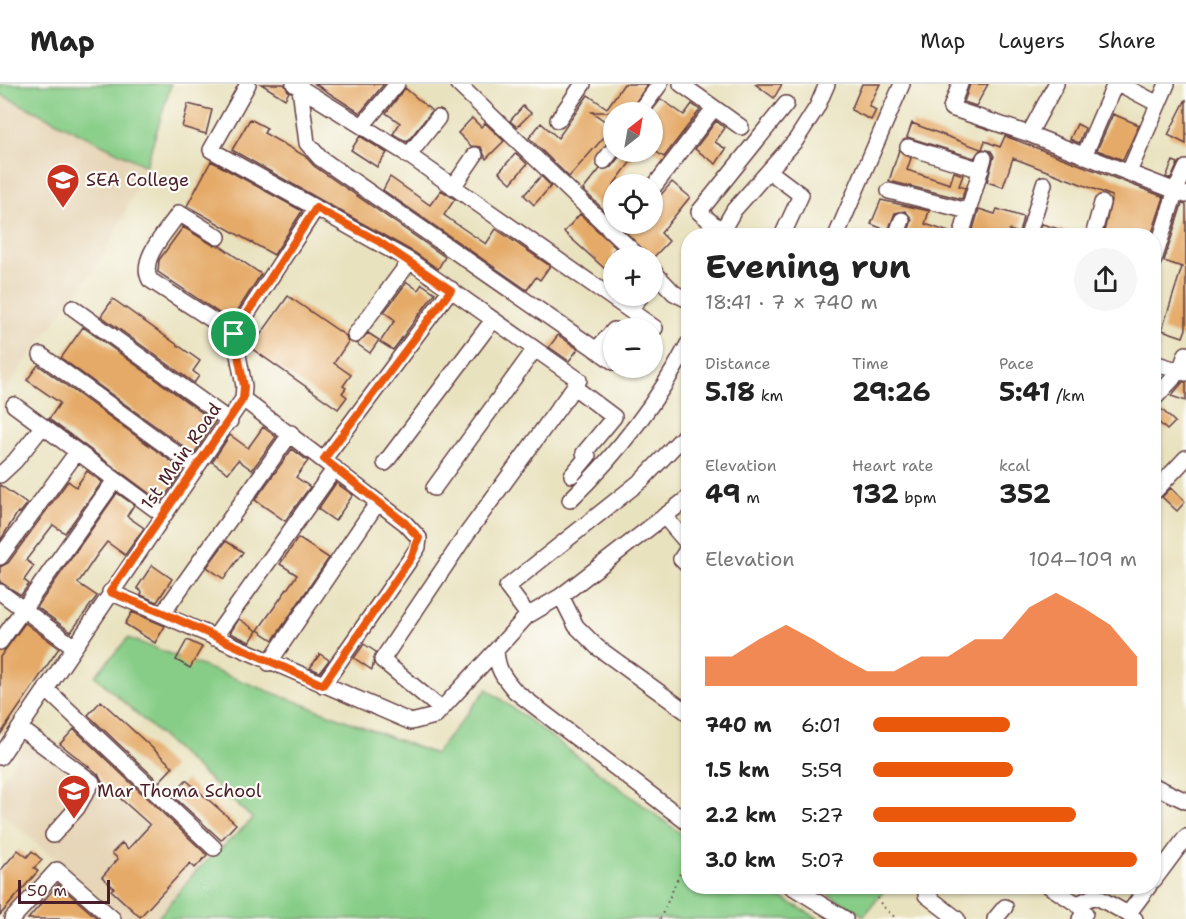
<!DOCTYPE html>
<html lang="en">
<head>
<meta charset="utf-8">
<style>
	:root { --surface:#fff; --page:#f6f6f6; --text:#222; --muted:#767676; --line:#e0e0e0; --accent:#ea580c }
	body { margin:0; font-family:"Shantell Sans",sans-serif; background:var(--page); color:var(--text); height:100vh; display:flex; flex-direction:column; font-size:22px; white-space:nowrap }
	* { box-sizing:border-box; margin:0 }
	p { font-size:20px; color:var(--muted) }
	.icon { flex:none; width:33px; height:33px; fill:none; stroke:currentColor; stroke-width:2; stroke-linecap:round; stroke-linejoin:round }
	.map { position:relative; flex:1; overflow:hidden }
	.panel { position:absolute; left:681px; top:144px; width:480px; height:666px; display:flex; flex-direction:column; background:var(--surface); border-radius:24px; box-shadow:0 2px 4px #0004 }
	.panel>* { flex:none }
	.needle { width:39px; rotate:31deg }
	.buttons { position:absolute; left:603px; top:18px; display:grid; gap:12px }
	.buttons a { display:grid; place-items:center; width:60px; height:60px; border-radius:50%; background:var(--surface); box-shadow:0 2px 4px #0004; font-size:30px }
	.scale { position:absolute; left:18px; bottom:15px; width:92px; box-sizing:border-box; padding-left:6px; border:3px solid #4a1f2b; border-top:0; font-size:16px; line-height:21px; white-space:nowrap; color:#4a1f2b; -webkit-text-stroke:4px #fdfcf7; paint-order:stroke }
	.pin { position:absolute; display:grid; place-items:center; width:51px; height:51px; color:#fff; margin:-26px; border:3px solid #fff; border-radius:50%; box-shadow:0 2px 6px #0007 }
	.round { display:grid; place-items:center; flex:none; width:63px; height:63px; border-radius:32px; background:var(--page) }
	.headline { display:flex; align-items:center; justify-content:space-between; height:102px; padding:0 24px }
	h1 { font-size:33px; font-weight:700; line-height:45px }
	.stats { display:grid; grid-template-columns:repeat(3,1fr); gap:9px; height:102px; padding:6px 24px }
	.stats div { display:grid; align-content:center }
	.stats b { font-size:26px; font-weight:700 }
	.stats small { font-size:16px; font-weight:400 }
	.stats p { font-size:16px }
	.chart { height:168px; padding:12px 24px }
	.chart p { display:flex; justify-content:space-between }
	.chart svg { width:100%; height:108px; margin-top:6px; fill:var(--accent); opacity:.7 }
	ul { padding:0 24px; list-style:none; font-size:20px }
	li { display:grid; grid-template-columns:96px 72px 1fr; align-items:center; height:45px }
	li i { height:15px; border-radius:8px; background:var(--accent) }
	header { display:flex; align-items:center; gap:36px; box-sizing:border-box; height:84px; padding:0 30px; background:var(--surface); border-bottom:2px solid var(--line) }
	header strong { font-size:28px }
	nav { display:flex; gap:33px; margin-inline-start:auto; font-size:21px }
	.map>svg:first-child { display:block }
	.built { fill:#e6d5b7 }
	.green { fill:#87cd87; stroke:#687659; stroke-width:1.5 }
	.building { fill:#e5aa67 }
	.lines { fill:none; stroke-linecap:round; stroke-linejoin:round }
	.minor-casing { stroke:#623c41; stroke-width:18 }
	.path { stroke:#623c41; stroke-width:2; stroke-dasharray:1.5 4.5; stroke-linecap:butt }
	.minor { stroke:#fff; stroke-width:15 }
	.route-casing { stroke:#fff; stroke-width:12 }
	.route { stroke:#ea580c; stroke-width:8 }
	.labels { text-anchor:middle; stroke-width:4.5; stroke-linejoin:round; paint-order:stroke }
	.poi-label { font-size:18px; fill:#4a1f2b; stroke:#fdfcf7; text-anchor:start }
	.street-label { font-size:18px; fill:#4a1f2b; stroke:#fdfcf7 }
</style>
</head>
<body>
<header>
<strong>Map</strong>
<nav><a>Map</a><a>Layers</a><a>Share</a></nav>
</header>
<div class="map">
<svg width="1186" height="835" viewBox="0 0 1186 835">
	<rect width="100%" height="100%" fill="#fdfcf7"/>
	<filter id="ink" filterUnits="userSpaceOnUse"><feTurbulence type="fractalNoise" baseFrequency=".0167" numOctaves="2"/><feDisplacementMap in="SourceGraphic" scale="12" xChannelSelector="R" yChannelSelector="G"/><feConvolveMatrix kernelMatrix="1 2 1 2 8 2 1 2 1" color-interpolation-filters="sRGB"/></filter>
	<filter id="wash" filterUnits="userSpaceOnUse"><feTurbulence type="fractalNoise" baseFrequency=".008" numOctaves="4" result="noise"/><feDisplacementMap in="SourceGraphic" scale="24" xChannelSelector="R" yChannelSelector="G"/><feGaussianBlur stdDeviation="1.35" result="paint"/><feColorMatrix in="noise" values="0 0 0 0 0 0 0 0 0 0 0 0 0 0 0 0 0 1.4 0 .05"/><feComposite in="paint" operator="in"/></filter>
	<g filter="url(#wash)">
		<rect width="100%" height="100%" fill="#e9e2bf"/>
		<path class="built" d="M0,10L146,82L106,168L0,312Z
			M38,643L196,787L157,835H125L0,728V698Z"/>
		<path class="green" d="M0,0H171L146,82L0,10Z
			M128,554L435,670L487,605L688,755V802L761,803L820,835H157L196,787L253,735L95,592Z
			M816,803L887,802V803L864,832Z"/>
		<g id="blocks">
			<path class="building" d="M261,0H284L289,8L285,15Z
				M315,0H384L360,29Z
				M624,0H648L629,28H592L613,43L569,93L529,54L541,39L558,54L588,11L607,24Z
				M755,0H782L774,14Z
				M862,0H880L869,22L876,26L871,36L851,26Z
				M970,0H988L976,22L964,18Z
				M405,4L432,27L407,58L393,50L400,39L386,29Z
				M661,15L684,31L692,20L700,26L664,73L652,65L651,28Z
				M1186,15V60L1168,51Z
				M188,20L212,26L206,50L182,43Z
				M523,22L531,29L517,43L510,37Z
				M1113,30L1139,41L1123,76L1097,66Z
				M472,34L481,43L485,39L504,57L486,75L481,63L471,62L458,49Z
				M250,35L267,44L264,49L305,72L314,82L445,173L438,185L415,169L232,66Z
				M716,37L725,44L715,58L726,65L716,80L695,65Z
				M912,39L922,43L981,65L974,74L907,53Z
				M1077,40L1085,44L1079,59L1070,55Z
				M360,52L387,69L377,83L351,66Z
				M1005,52L1164,113L1151,152H1135L1123,148L1122,152H1103L1112,112L1013,74L1003,103L987,98L994,72L991,67L982,65L985,57L1000,63Z
				M899,66L911,74L907,86L950,100L954,88L963,91L959,102L965,104L962,115L889,97Z
				M623,68H638L614,100V119L606,128L583,106L600,85L611,83Z
				M516,69L527,80L511,99L499,88Z
				M211,77L302,127L274,171L187,122Z
				M1173,77L1178,79L1171,95L1166,93Z
				M541,92L551,102L534,121L524,111Z
				M390,93L430,121L441,106L455,115L444,131L452,137L486,160L496,145L550,182L540,196L536,193L527,206L383,106Z
				M672,98L690,113L661,149L669,157L652,175L618,140H652V121Z
				M881,116L929,127L925,140L952,149V152H907L912,135L905,127L895,129L888,147L871,140Z
				M1182,120L1186,121V245L1183,253L1162,246L1182,183L1164,177Z
				M979,125L995,130L997,125L1023,133L1019,149L1009,146L1008,152H971Z
				M580,130L616,164L613,167L614,193L564,148Z
				M1042,140L1072,149V152H1038Z
				M183,143L213,161L220,162L261,190L231,237L158,188L159,176Z
				M407,198L418,206L422,200L435,209L393,266L380,258L395,236L384,228Z
				M288,212L346,252L348,258L334,279L351,291L343,302L346,304L342,309L347,313L338,325L251,264Z
				M113,215L200,277L193,287L199,292L194,299L101,232Z
				M83,243L215,338L194,370L61,274Z
				M368,249L379,256L370,269L357,260Z
				M558,251L578,265L569,277L549,263Z
				M38,281L183,386L161,418L49,335L60,319L27,296Z
				M1183,298H1186V317L1171,312Z
				M1159,323L1175,338L1167,346L1154,334V325Z
				M263,343L276,353L252,386L238,376L228,389L212,378L230,351L248,364Z
				M292,365L308,377L296,393L310,403L285,437L255,416Z
				M87,387L102,398L65,449L53,441L26,476L34,482L24,496L29,500L21,511L0,498V483L8,479L68,397L76,403Z
				M336,399L353,411L335,437L318,425Z
				M0,401L27,420L20,429L18,428L0,457Z
				M1171,404L1185,418L1177,427L1162,413Z
				M117,409L134,421L127,432L144,444L125,471L107,458L97,471L78,499L97,512L71,548L37,523Z
				M298,454L329,474L273,556L258,546L297,491L280,480Z
				M226,457L243,468L224,495L207,483Z
				M152,481L172,495L157,518L141,511L142,508L137,504Z
				M132,528L165,542L155,559L125,540Z
				M239,535L257,547L250,558L230,549Z
				M25,539L59,564L0,651V573Z
				M187,556L202,563L190,584L176,576Z
				M364,560L376,568L372,586L354,574Z
				M320,570L329,576L320,588L310,584Z
				M101,617L173,683L159,698L88,631Z
				M74,645L207,771L195,784L190,779L140,833L111,806L114,804L102,793L118,775L112,769L122,759L128,765L150,741L102,698L98,690L60,660Z
				M186,696L236,740L221,756L172,711Z
				M18,766L27,773L32,767L42,776L34,784L38,787L0,831V787Z
				M58,800L98,835H28Z"/>
		</g>
	</g>
	<g filter="url(#ink)">
		<use href="#blocks" fill-opacity="0" stroke="#623c41" stroke-width="1.5"/>
		<g class="lines">
			<g class="minor-casing">
				<path id="minor" d="M294,0L404,68L655,244
					M458,0L638,172
					M681,0L741,43
					M960,0L951,24L1029,50L1186,111
					M1120,0L1158,20
					M300,4L307,59L320,74L614,278
					M639,28L660,0
					M558,36L583,0
					M362,42L397,0
					M1029,50L1056,0
					M908,63L981,86
					M408,72L438,34
					M1084,72L1115,0
					M604,77L614,64
					M769,87L801,111L782,152
					M1129,88L1167,0
					M453,103L475,71
					M652,105L714,24
					M889,107L968,127
					M316,124L410,177L579,296L466,451L382,576L441,625
					M722,147L699,128L786,20
					M719,152L734,126L796,56L817,23L827,0
					M836,152L902,0
					M896,152L902,136
					M961,152L984,74
					M1028,152L1044,100
					M1093,152L1102,119
					M218,153L179,129C168,146 138,175 150,196L234,250
					M1154,176L1176,106L1186,84
					M652,186L674,209L688,216
					M73,224L230,337
					M629,226L641,212
					M355,251L410,177
					M596,266L614,246
					M41,271L195,383
					M1154,279L1186,289
					M243,315L405,439L419,454L418,463L411,474L323,601
					M1154,315L1180,287L1186,270
					M14,321L163,431
					M324,375L451,205
					M385,379L493,236
					M0,391L15,377L43,342
					M572,391L588,372L584,369L614,333L574,303
					M434,404L535,265
					M1154,408L1186,374
					M688,414L561,512L527,532L496,566C497,585 503,593 515,607L688,739
					M570,416C617,370 657,319 688,260
					M664,432L688,460
					M688,464L681,475L688,482
					M0,473L77,368
					M0,508L73,562
					M110,508L411,638L435,632L496,566
					M561,512L576,542L597,563L688,629
					M163,529L291,349
					M528,531L507,503L642,396L685,351L688,343
					M214,554L335,384
					M0,558L115,396
					M269,579L378,418
					M46,605L214,764
					M20,644L92,698L77,724L53,751
					M0,673L243,315L244,302L234,250L316,124L211,66L248,0
					M1154,702L1186,717
					M1154,796L1186,753
					M791,802L845,835
					M932,802L926,811L957,835
					M1049,802L1077,820L1085,829L1080,835
					M1077,820L1095,812L1128,830
					M12,835L57,786L113,835
					M995,835L1005,823
					M1135,835L1128,830L1149,802"/>
			</g>
			<path class="path" d="M874,802C874,816 887,827 897,835
				M660,835L688,771"/>
			<use href="#minor" class="minor"/>
		</g>
	</g>
	<g class="lines" filter="url(#ink)">
		<g class="route-casing">
			<path id="route" d="M316,124L378,157L451,206L324,375L405,439L419,454L411,474L323,601L163,529L110,508L243,315L244,302L234,250Z"/>
		</g>
		<use href="#route" class="route"/>
	</g>
	<defs>
		<g id="university-pin" transform="scale(1.725)"><path d="M0 17L-7.5 6A9.5 9.5 0 1 1 7.5 6Z" fill="#c8321e" stroke="#fdfcf7"/><path d="M0-5L7-2L0 1L-7-2ZM-4 1L0 2.5L4 1V4Q0 6-4 4Z" fill="#fff"/></g>
		<g id="school-pin" transform="scale(1.725)"><path d="M0 17L-7.5 6A9.5 9.5 0 1 1 7.5 6Z" fill="#c8321e" stroke="#fdfcf7"/><path d="M0-5L7-2L0 1L-7-2ZM-4 1L0 2.5L4 1V4Q0 6-4 4Z" fill="#fff"/></g>
	</defs>
	<g fill-rule="evenodd">
		<use href="#university-pin" x="63" y="96"/>
		<use href="#school-pin" x="74" y="707"/>
	</g>
	<g class="labels">
		<g class="poi-label">
			<text x="86" y="102">SEA College</text>
			<text x="97" y="713">Mar Thoma School</text>
		</g>
		<g class="street-label">
			<text transform="translate(181 372) rotate(-55)" y="6">1st Main Road</text>
		</g>
	</g>
</svg>
<div class="buttons">
<a><svg class="needle" viewBox="-14 -14 28 28"><path d="M0-13l5 13h-10z" fill="#e53935"/><path d="M0 13l5-13h-10z" fill="#767676"/></svg></a>
<a><svg class="icon" aria-label="locate" viewBox="0 0 24 24"><circle cx="12" cy="12" r="6"/><path d="M12 2v4M12 18v4M2 12h4M18 12h4"/></svg></a>
<a>+</a>
<a>−</a>
</div>
<div class="scale">50 m</div>
<div class="pin" style="left:234px;top:250px;background:#1e9e55"><svg class="icon" aria-label="arrive" viewBox="0 0 24 24"><path d="M6 21V4h12l-3 4 3 4H6"/></svg></div>
<section class="panel">
<div class="headline"><div><h1>Evening run</h1><p>18:41 · 7 × 740 m</p></div><a class="round"><svg class="icon" aria-label="share" viewBox="0 0 24 24"><path d="M12 15V3M7 8l5-5 5 5M5 13v7h14v-7"/></svg></a></div>
<div class="stats">
<div><p>Distance</p><b>5.18<small> km</small></b></div>
<div><p>Time</p><b>29:26</b></div>
<div><p>Pace</p><b>5:41<small> /km</small></b></div>
</div>
<div class="stats">
<div><p>Elevation</p><b>49<small> m</small></b></div>
<div><p>Heart rate</p><b>132<small> bpm</small></b></div>
<div><p>kcal</p><b>352</b></div>
</div>
<div class="chart"><p><span>Elevation</span>104–109 m</p>
<svg viewBox="0 0 160 44" preserveAspectRatio="none"><path d="M0 44V32L10 32L20 25L30 19L40 25L50 32L60 38L70 38L80 32L90 32L100 25L110 25L120 12L130 6L140 12L150 19L160 32V44z"/></svg>
</div>
<ul>
<li><b>740 m</b>6:01<i style="width:52%"></i></li>
<li><b>1.5 km</b>5:59<i style="width:53%"></i></li>
<li><b>2.2 km</b>5:27<i style="width:77%"></i></li>
<li><b>3.0 km</b>5:07<i style="width:100%"></i></li>
</ul>
</section>
</div>
</body>
</html>
